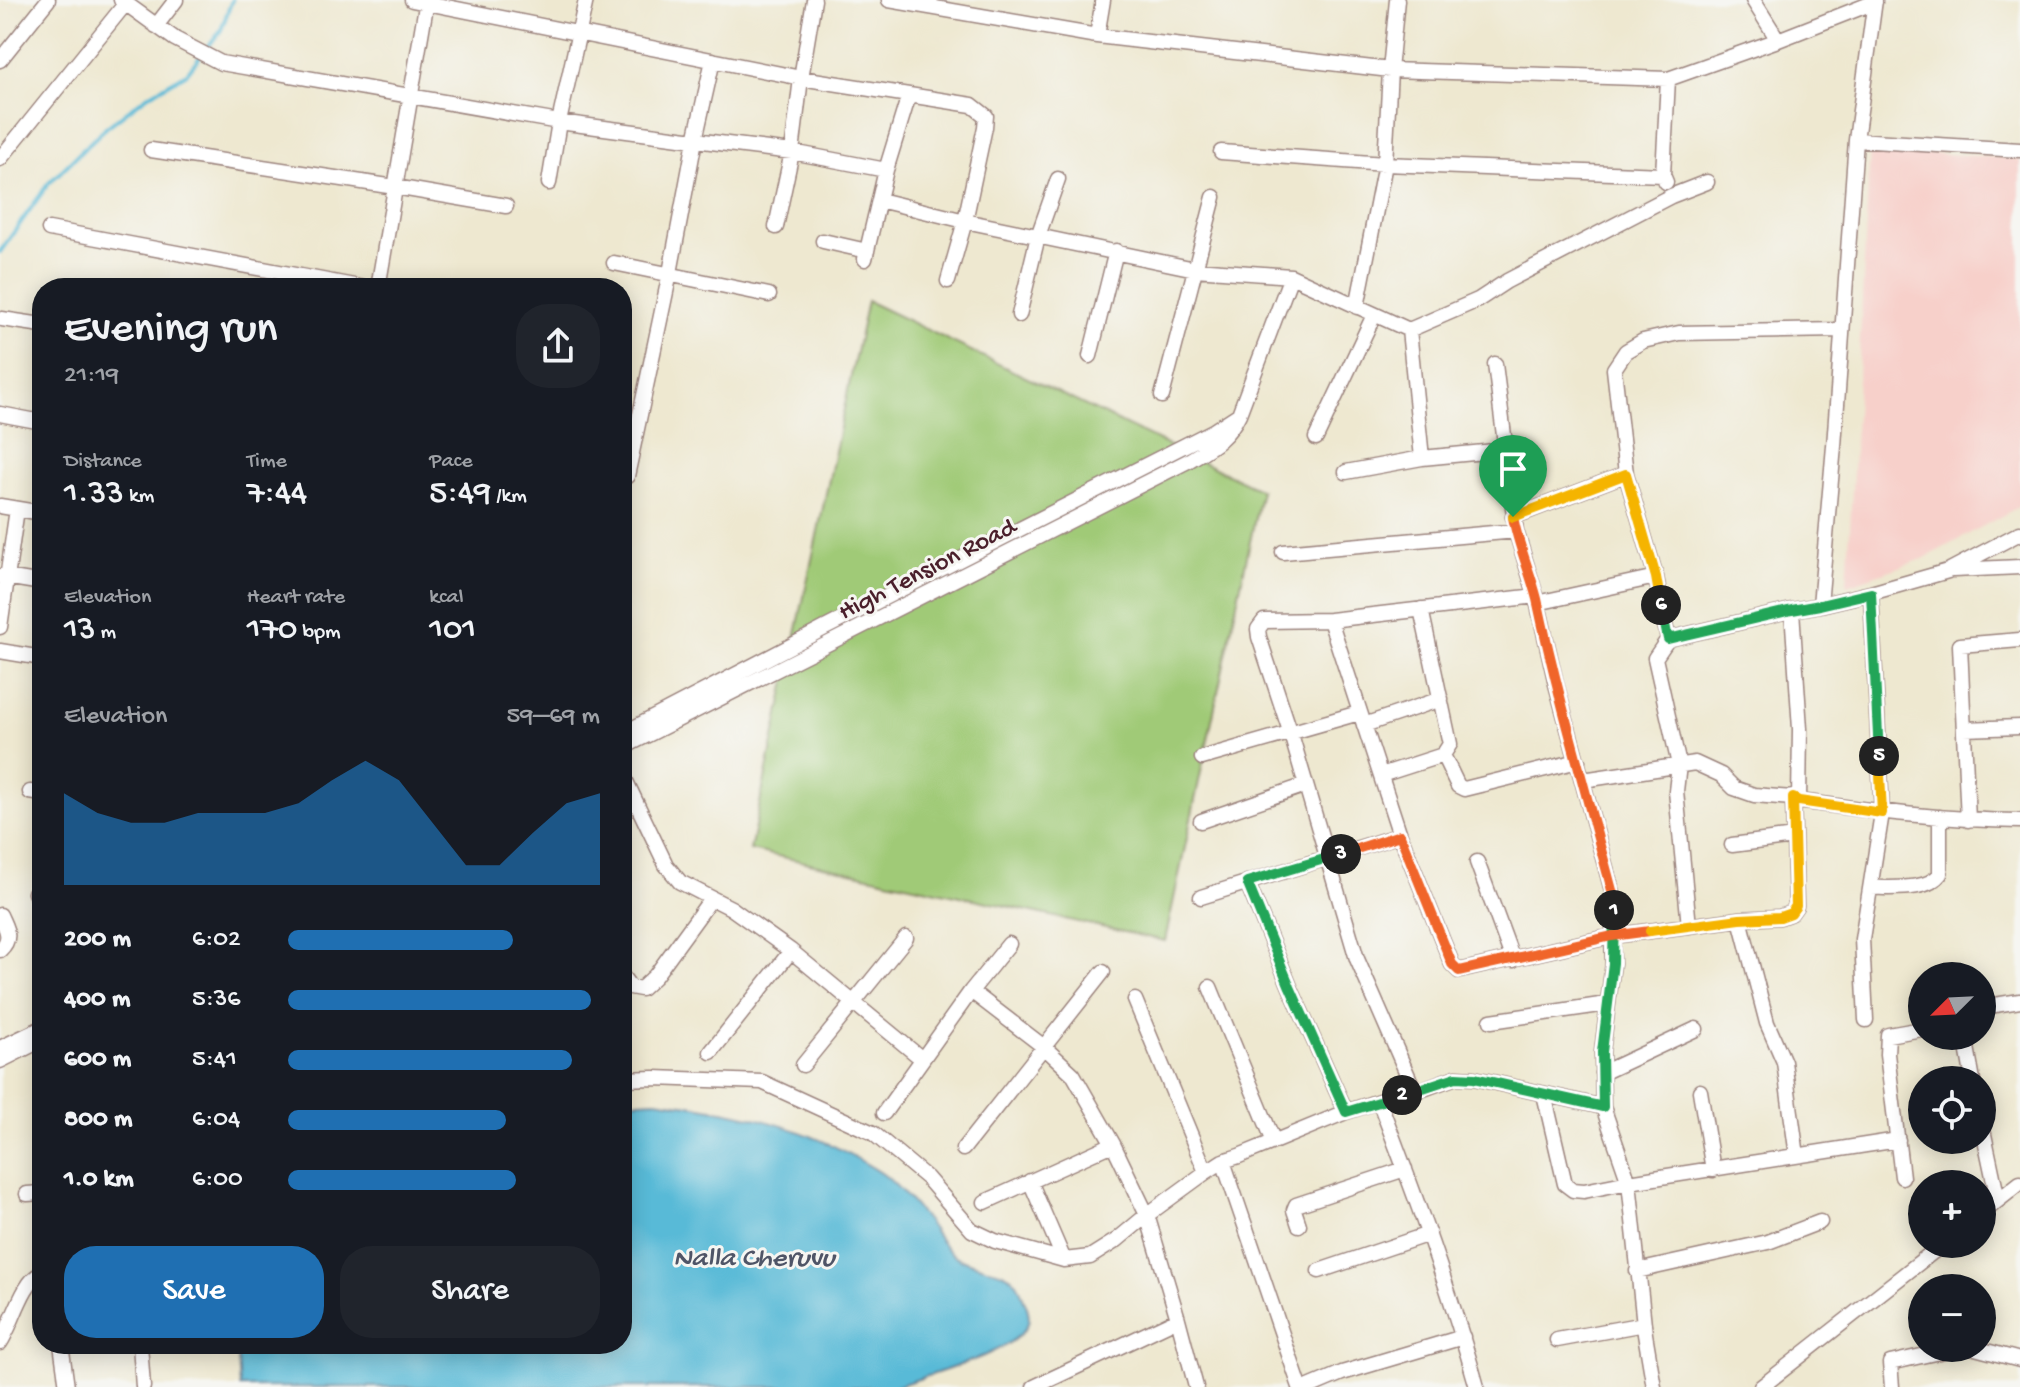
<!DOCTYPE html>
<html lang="en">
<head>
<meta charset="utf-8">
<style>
	:root { --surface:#171b24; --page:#20242c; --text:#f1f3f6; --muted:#9ea1a6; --accent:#1f6fb2 }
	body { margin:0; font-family:"Gochi Hand",sans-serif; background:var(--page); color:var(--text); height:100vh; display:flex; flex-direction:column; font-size:30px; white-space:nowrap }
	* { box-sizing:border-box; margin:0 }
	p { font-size:26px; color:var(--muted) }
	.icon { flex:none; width:44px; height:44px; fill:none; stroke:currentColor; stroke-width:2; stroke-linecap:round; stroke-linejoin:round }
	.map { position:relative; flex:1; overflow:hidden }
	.sheet { position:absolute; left:32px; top:278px; width:600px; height:1076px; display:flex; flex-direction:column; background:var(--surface); border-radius:32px; box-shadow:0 4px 20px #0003 }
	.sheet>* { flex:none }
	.needle { width:52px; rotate:246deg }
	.buttons { position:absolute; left:1908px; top:962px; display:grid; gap:16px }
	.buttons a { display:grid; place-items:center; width:88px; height:88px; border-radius:50%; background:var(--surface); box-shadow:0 4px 20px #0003; font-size:40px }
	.pin { position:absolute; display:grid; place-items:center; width:68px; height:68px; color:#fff; margin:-82px -34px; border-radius:50% 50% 50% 0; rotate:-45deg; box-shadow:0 0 8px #0007 }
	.pin .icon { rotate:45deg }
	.km { position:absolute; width:40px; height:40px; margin:-20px; border-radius:50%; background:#222; color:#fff; font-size:22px; line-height:40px; text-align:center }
	.round { display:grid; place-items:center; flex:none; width:84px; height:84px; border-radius:32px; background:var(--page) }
	.summary { display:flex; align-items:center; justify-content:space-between; height:136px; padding:0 32px }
	h1 { font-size:44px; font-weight:600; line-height:60px }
	.figures { display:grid; grid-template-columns:repeat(3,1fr); gap:12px; height:136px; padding:8px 32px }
	.figures div { display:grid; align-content:center }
	.figures b { font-size:34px; font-weight:600 }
	.figures small { font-size:22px; font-weight:400 }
	.figures p { font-size:22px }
	.chart { height:224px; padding:16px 32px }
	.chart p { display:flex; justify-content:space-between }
	.chart svg { width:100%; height:144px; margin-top:8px; fill:var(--accent); opacity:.7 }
	.action { display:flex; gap:16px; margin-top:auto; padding:16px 32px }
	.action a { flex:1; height:92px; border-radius:32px; background:var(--accent); color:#fff; font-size:32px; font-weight:600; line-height:92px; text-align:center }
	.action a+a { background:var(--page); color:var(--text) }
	ul { padding:0 32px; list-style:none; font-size:26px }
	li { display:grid; grid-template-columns:128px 96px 1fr; align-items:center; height:60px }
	li i { height:20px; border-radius:10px; background:var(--accent) }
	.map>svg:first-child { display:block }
	.built { fill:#f7d0ca }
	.green { fill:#a0ca77; stroke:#757451; stroke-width:2 }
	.water { fill:#59bad7; stroke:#526c81; stroke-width:2 }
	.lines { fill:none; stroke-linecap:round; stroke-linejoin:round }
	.stream { stroke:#59bad7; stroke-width:4 }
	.minor-casing { stroke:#9c847e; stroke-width:17 }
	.minor { stroke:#fff; stroke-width:14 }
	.split-1-casing { stroke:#fff; stroke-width:16 }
	.split-2-casing { stroke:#fff; stroke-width:16 }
	.split-3-casing { stroke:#fff; stroke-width:16 }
	.split-4-casing { stroke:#fff; stroke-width:16 }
	.split-5-casing { stroke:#fff; stroke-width:16 }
	.split-6-casing { stroke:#fff; stroke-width:16 }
	.split-7-casing { stroke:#fff; stroke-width:16 }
	.split-1 { stroke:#f0652b; stroke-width:10 }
	.split-2 { stroke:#22a559; stroke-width:10 }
	.split-3 { stroke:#22a559; stroke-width:10 }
	.split-4 { stroke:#f0652b; stroke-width:10 }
	.split-5 { stroke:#f5b400; stroke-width:10 }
	.split-6 { stroke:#22a559; stroke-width:10 }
	.split-7 { stroke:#f5b400; stroke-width:10 }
	.labels { text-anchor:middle; stroke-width:6; stroke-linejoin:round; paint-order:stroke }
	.street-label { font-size:26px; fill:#4a1f2b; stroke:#f6f6f2 }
	.water-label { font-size:28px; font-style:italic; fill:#4f5567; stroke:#f6f6f2 }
</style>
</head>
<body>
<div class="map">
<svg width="2020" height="1387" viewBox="0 0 2020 1387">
	<rect width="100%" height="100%" fill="#f6f6f2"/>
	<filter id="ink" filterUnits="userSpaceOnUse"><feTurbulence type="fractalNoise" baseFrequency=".0125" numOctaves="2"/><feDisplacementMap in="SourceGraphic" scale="16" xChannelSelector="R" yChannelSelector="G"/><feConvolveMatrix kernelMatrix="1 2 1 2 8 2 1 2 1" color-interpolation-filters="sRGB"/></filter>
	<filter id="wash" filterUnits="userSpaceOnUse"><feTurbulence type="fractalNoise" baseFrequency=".006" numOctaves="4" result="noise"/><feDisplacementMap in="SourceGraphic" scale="32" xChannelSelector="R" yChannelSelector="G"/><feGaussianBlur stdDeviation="1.8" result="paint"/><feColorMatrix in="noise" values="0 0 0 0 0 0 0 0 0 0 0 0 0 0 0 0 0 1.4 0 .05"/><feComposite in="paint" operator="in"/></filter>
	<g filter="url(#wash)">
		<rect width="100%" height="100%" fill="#eee8d0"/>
		<path class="built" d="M1870,149L2020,159V506L1923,559L1847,585Z"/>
		<path class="green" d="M867,301L1261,490L1165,941L750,850Z"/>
		<path class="water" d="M656,1100C727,1110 795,1122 858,1159C866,1164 876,1169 884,1175C900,1188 916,1207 929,1224C936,1234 942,1245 951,1253C968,1267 1004,1267 1017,1283C1020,1287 1022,1295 1024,1300C1027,1306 1030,1316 1028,1323C1020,1352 921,1377 894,1387H240L237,1344H622V1102Z"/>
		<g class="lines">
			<path class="stream" d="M0,252L48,184L103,130L147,96L187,73L221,30L232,0"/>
		</g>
	</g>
	<g filter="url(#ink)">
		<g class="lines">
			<g class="minor-casing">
				<path id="minor" d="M121,0L175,39L221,63L559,122L695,140L713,60
					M412,0L801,78L972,105L986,116L985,127L965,221L948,281
					M889,0L1097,36L1390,70L1668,79L1778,40L1875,2
					M1753,0L1778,40
					M156,26L176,0
					M1097,36L1103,0
					M0,60L48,0
					M1856,140L2020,150
					M151,150L395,187L506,206
					M1221,152L1385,164L1663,175
					M0,159L126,3
					M886,170L909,95
					M1666,182L1663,175L1668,79
					M549,183L559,122L586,0
					M879,200L965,221L1195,269L1291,276L1409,330L1478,300L1507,281L1671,196L1707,182
					M776,227L792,152L801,78L814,0
					M49,229L365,288
					M823,241L867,251
					M614,263L769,295
					M378,288L427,0
					M1357,307L1385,164L1390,70L1397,0
					M1019,315L1038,236L1058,179
					M2,319L42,325
					M1409,330L1422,458L1505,450
					M1842,330L1679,333L1643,341L1626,351L1614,369L1626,474L1656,577L1668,639L1792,610L1820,605L1834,446L1856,140L1875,0
					M1090,356L1116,251
					M1495,364L1516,531L1536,596L1556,684L1613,894L1615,915L1612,936L1613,963L1602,1052L1603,1107L1629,1182L1645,1334L1654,1387
					M1162,396L1214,197
					M0,414L42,422
					M1316,438L1374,315
					M1346,472L1422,458
					M627,476L670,273L695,140L792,152L886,170L865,259
					M0,506L42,513
					M1513,517L1626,474
					M1283,552L1516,531
					M1953,570L2020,567
					M0,576L42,583
					M1537,603L1656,577
					M1820,605L1871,593L1948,571L2020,533
					M1792,610L1800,729L1799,801
					M1330,620L1536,596
					M0,627L17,509
					M1668,639L1655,658L1679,765L1676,791L1689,926
					M0,651L42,658
					M1364,725L1441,699
					M1964,729L2020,727
					M622,734L825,628L1213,431L1236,416
					M622,748L1188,461C1211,447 1227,439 1239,414L1291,276
					M1443,755L1458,786L1464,789L1578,761
					M1202,758L1359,713
					M622,773L666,865L680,882L731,908L791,951L922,1059
					M1381,775L1443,755L1450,744L1421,609
					M1583,780L1695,763L1721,775L1734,788L1754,795L1793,798
					M30,792L42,794
					M1968,820L1960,645L2020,640
					M1201,821L1306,785
					M1732,845L1794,837
					M1477,862L1513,960
					M1247,882L1290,987L1346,1112
					M1871,888C1891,887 1927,892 1940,874V817
					M35,893L42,895
					M1201,897L1400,835
					M0,915C6,929 13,938 0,950
					M1740,919L1767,1023L1784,1062L1797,1156
					M622,976L630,987L641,989L655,976L711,899
					M1210,987L1274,1142
					M971,991L1044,1047L1073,1074L1113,1144
					M1135,1000L1206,1172
					M1982,1007L2020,1001
					M1866,1020L1862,939L1882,813L1871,593
					M1491,1021L1607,1004
					M1965,1036L1973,1080
					M0,1048L42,1028
					M711,1052L791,951
					M0,1061L42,1040
					M803,1065L906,938
					M1602,1073L1696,1029
					M622,1079L654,1078L762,1082L873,1133L927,1178L972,1230L995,1241L1064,1260L1090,1257L1117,1240L1147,1215L1206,1172L1223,1161L1239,1156L1346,1112L1379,1101
					M1700,1091L1713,1170
					M1415,1092L1357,959L1291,734L1259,637L1258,629L1264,621L1330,620L1400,835L1452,964L1459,971L1612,936L1740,919L1780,917L1791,913L1796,906L1793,798L1799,801C1873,811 1946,820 2020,821
					M1544,1094L1565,1184L1573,1190L1584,1191L1629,1182L1898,1140
					M884,1113L971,991L1009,944
					M1982,1125L1998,1200
					M963,1149L1103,972
					M1223,1161L1300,1387
					M1902,1177L1887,1054L1888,1035L1922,1029
					M1030,1181L1064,1260
					M27,1194L42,1193
					M985,1202L1113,1144L1147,1215L1178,1319L1196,1387
					M1982,1213L2020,1183
					M1299,1225L1294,1210L1296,1205L1405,1169
					M1319,1271L1429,1234
					M1637,1271L1768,1242L1820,1222
					M1557,1340L1644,1324
					M0,1343C13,1324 22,1281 42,1273
					M61,1344L67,1387
					M140,1344L143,1387
					M1975,1348L2020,1360
					M1034,1387L1178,1319
					M1309,1387L1342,1373L1463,1337
					M1477,1387C1450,1290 1415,1195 1379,1101L1415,1092L1456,1077L1474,1078L1603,1107
					M1761,1387L1943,1244
					M1892,1387L1890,1363L1957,1348"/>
			</g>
			<use href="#minor" class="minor"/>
		</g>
	</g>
	<g class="lines" filter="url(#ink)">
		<g class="split-1-casing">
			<path id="split-1" d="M1513,517C1518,545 1530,571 1537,599C1558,698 1587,796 1613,894L1614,910"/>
		</g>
		<g class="split-2-casing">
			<path id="split-2" d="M1402,1095L1456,1077L1474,1078L1603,1107L1602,1052L1613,963L1614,910"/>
		</g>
		<g class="split-3-casing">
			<path id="split-3" d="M1341,854L1247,882L1290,987L1346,1112L1402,1095"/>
		</g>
		<g class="split-4-casing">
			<path id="split-4" d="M1341,854L1400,835L1452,964L1459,971L1612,936L1650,931"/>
		</g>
		<g class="split-5-casing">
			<path id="split-5" d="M1650,931L1740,919L1780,917L1791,913L1796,906L1793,798L1799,801L1882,813L1879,756"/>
		</g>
		<g class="split-6-casing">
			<path id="split-6" d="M1661,605L1668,639L1792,610L1820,605L1871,593L1879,756"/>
		</g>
		<g class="split-7-casing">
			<path id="split-7" d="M1513,517L1626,474L1656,577L1661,605"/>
		</g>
		<use href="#split-1" class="split-1"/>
		<use href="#split-2" class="split-2"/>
		<use href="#split-3" class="split-3"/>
		<use href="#split-4" class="split-4"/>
		<use href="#split-5" class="split-5"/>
		<use href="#split-6" class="split-6"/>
		<use href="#split-7" class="split-7"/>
	</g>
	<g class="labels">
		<g class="street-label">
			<text transform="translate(926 567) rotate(-27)" y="9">High Tension Road</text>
		</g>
		<g class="water-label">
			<text x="754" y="1265">Nalla Cheruvu</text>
		</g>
	</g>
</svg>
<div class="buttons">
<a><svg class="needle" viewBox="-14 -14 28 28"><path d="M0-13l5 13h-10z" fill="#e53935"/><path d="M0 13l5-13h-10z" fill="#9ea1a6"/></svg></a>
<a><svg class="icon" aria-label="locate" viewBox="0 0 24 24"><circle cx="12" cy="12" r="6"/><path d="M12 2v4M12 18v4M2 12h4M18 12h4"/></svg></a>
<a>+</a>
<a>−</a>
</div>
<div class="pin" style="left:1513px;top:517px;background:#1e9e55"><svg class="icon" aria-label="arrive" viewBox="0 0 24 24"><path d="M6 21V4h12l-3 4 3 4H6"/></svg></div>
<b class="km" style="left:1614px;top:910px">1</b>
<b class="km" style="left:1402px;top:1095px">2</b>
<b class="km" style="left:1341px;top:854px">3</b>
<b class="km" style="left:1879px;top:756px">5</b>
<b class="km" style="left:1661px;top:605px">6</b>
<section class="sheet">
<div class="summary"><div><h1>Evening run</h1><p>21:19</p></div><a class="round"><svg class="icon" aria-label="share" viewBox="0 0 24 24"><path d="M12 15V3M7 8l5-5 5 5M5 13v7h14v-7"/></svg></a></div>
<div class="figures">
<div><p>Distance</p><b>1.33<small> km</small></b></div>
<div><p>Time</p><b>7:44</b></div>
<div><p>Pace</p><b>5:49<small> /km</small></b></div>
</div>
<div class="figures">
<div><p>Elevation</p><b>13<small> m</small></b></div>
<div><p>Heart rate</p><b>170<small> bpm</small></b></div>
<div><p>kcal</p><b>101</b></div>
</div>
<div class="chart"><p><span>Elevation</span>59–69 m</p>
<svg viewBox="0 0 160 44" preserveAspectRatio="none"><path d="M0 44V16L10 22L20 25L30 25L40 22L50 22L60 22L70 19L80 12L90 6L100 12L110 25L120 38L130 38L140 28L150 19L160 16V44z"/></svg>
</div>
<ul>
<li><b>200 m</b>6:02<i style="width:72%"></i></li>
<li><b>400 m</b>5:36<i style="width:97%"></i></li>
<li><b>600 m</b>5:41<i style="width:91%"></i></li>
<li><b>800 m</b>6:04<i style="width:70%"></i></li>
<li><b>1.0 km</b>6:00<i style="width:73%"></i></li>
</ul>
<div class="action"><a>Save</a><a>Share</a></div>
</section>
</div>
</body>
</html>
